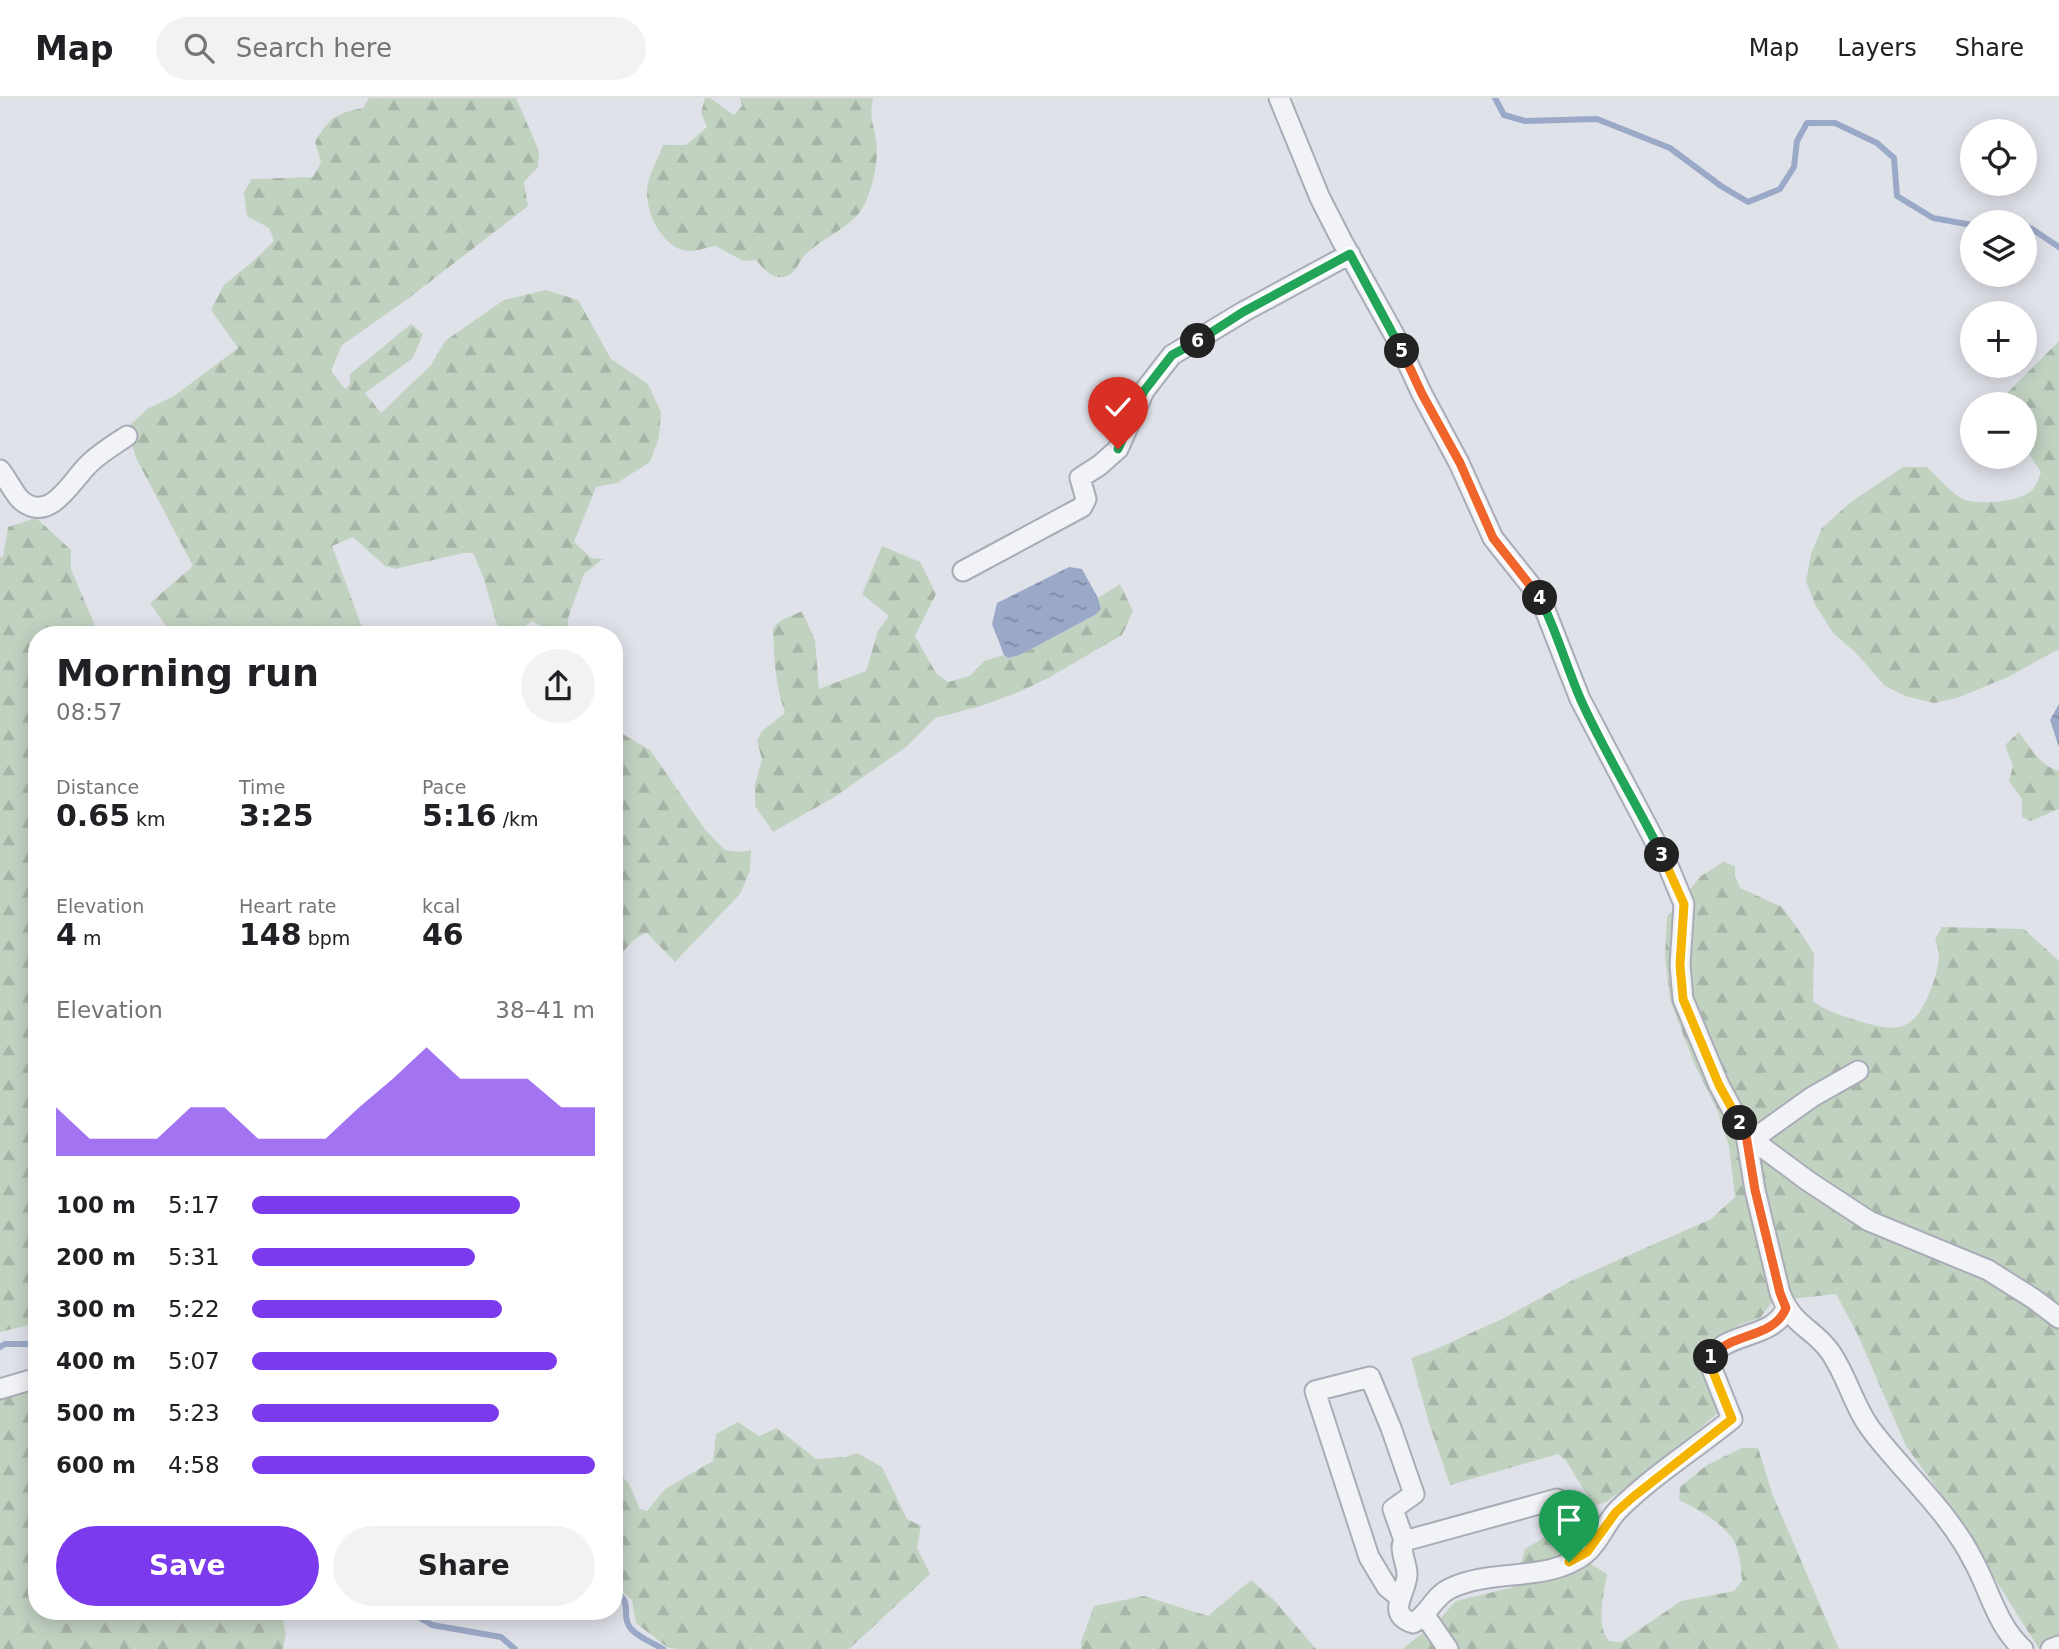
<!DOCTYPE html>
<html lang="en">
<head>
<meta charset="utf-8">
<style>
	:root { --surface:#fff; --page:#f2f2f2; --text:#202124; --muted:#757577; --line:#e0e0e0; --accent:#7c3aed }
	body { margin:0; font-family:"DejaVu Sans",sans-serif; background:var(--page); color:var(--text); height:100vh; display:flex; flex-direction:column; font-size:26px; white-space:nowrap }
	* { box-sizing:border-box; margin:0 }
	p { font-size:23px; color:var(--muted) }
	.icon { flex:none; width:38px; height:38px; fill:none; stroke:currentColor; stroke-width:2; stroke-linecap:round; stroke-linejoin:round }
	.map { position:relative; flex:1; overflow:hidden }
	.panel { position:absolute; left:28px; top:528px; width:595px; height:994px; display:flex; flex-direction:column; background:var(--surface); border-radius:28px; box-shadow:0 4px 18px #0003 }
	.panel>* { flex:none }
	.fabs { position:absolute; left:1960px; top:21px; display:grid; gap:14px }
	.fabs a { display:grid; place-items:center; width:77px; height:77px; border-radius:50%; background:var(--surface); box-shadow:0 4px 18px #0003; font-size:35px }
	.pin { position:absolute; display:grid; place-items:center; width:60px; height:60px; color:#fff; margin:-72px -30px; border-radius:50% 50% 50% 0; rotate:-45deg; box-shadow:0 0 7px #0007 }
	.pin .icon { rotate:45deg }
	.km { position:absolute; width:35px; height:35px; margin:-18px; border-radius:50%; background:#222; color:#fff; font-size:19px; line-height:35px; text-align:center }
	.round { display:grid; place-items:center; flex:none; width:74px; height:74px; border-radius:37px; background:var(--page) }
	.head { display:flex; align-items:center; justify-content:space-between; height:119px; padding:0 28px }
	h1 { font-size:38px; font-weight:600; line-height:52px }
	.figures { display:grid; grid-template-columns:repeat(3,1fr); gap:10px; height:119px; padding:7px 28px }
	.figures div { display:grid; align-content:center }
	.figures b { font-size:30px; font-weight:600 }
	.figures small { font-size:19px; font-weight:400 }
	.figures p { font-size:19px }
	.chart { height:196px; padding:14px 28px }
	.chart p { display:flex; justify-content:space-between }
	.chart svg { width:100%; height:126px; margin-top:7px; fill:var(--accent); opacity:.7 }
	.cta { display:flex; gap:14px; margin-top:auto; padding:14px 28px }
	.cta a { flex:1; height:80px; border-radius:42px; background:var(--accent); color:#fff; font-size:28px; font-weight:600; line-height:80px; text-align:center }
	.cta a+a { background:var(--page); color:var(--text) }
	ul { padding:0 28px; list-style:none; font-size:23px }
	li { display:grid; grid-template-columns:112px 84px 1fr; align-items:center; height:52px }
	li i { height:18px; border-radius:9px; background:var(--accent) }
	header { display:flex; align-items:center; gap:42px; box-sizing:border-box; height:98px; padding:0 35px; background:var(--surface); border-bottom:2px solid var(--line) }
	header strong { font-size:33px }
	nav { display:flex; gap:38px; margin-inline-start:auto; font-size:24px }
	.search { width:490px; height:63px; background:var(--page); display:flex; align-items:center; gap:18px; box-sizing:border-box; padding:0 24px; border-radius:38px; color:var(--muted); font-size:26px }
	.map>svg:first-child { display:block }
	.forest { fill:url(#forest-firs) }
	.water { fill:url(#water-ripples) }
	.lines { fill:none; stroke-linecap:round; stroke-linejoin:round }
	.stream { stroke:#9ba9c8; stroke-width:6 }
	.street-casing { stroke:#a9acb6; stroke-width:23 }
	.street { stroke:#f2f3f7; stroke-width:19 }
	.split-1-casing { stroke:#fff; stroke-width:14 }
	.split-2-casing { stroke:#fff; stroke-width:14 }
	.split-3-casing { stroke:#fff; stroke-width:14 }
	.split-4-casing { stroke:#fff; stroke-width:14 }
	.split-5-casing { stroke:#fff; stroke-width:14 }
	.split-6-casing { stroke:#fff; stroke-width:14 }
	.split-7-casing { stroke:#fff; stroke-width:14 }
	.split-1 { stroke:#f5b400; stroke-width:9 }
	.split-2 { stroke:#f0652b; stroke-width:9 }
	.split-3 { stroke:#f5b400; stroke-width:9 }
	.split-4 { stroke:#22a559; stroke-width:9 }
	.split-5 { stroke:#f0652b; stroke-width:9 }
	.split-6 { stroke:#22a559; stroke-width:9 }
	.split-7 { stroke:#22a559; stroke-width:9 }
</style>
</head>
<body>
<header>
<strong>Map</strong>
<div class="search"><svg class="icon" aria-label="search" viewBox="0 0 24 24"><circle cx="10" cy="10" r="6"/><path d="M15 15l6 6"/></svg>Search here</div>
<nav><a>Map</a><a>Layers</a><a>Share</a></nav>
</header>
<div class="map">
<svg width="2059" height="1551" viewBox="0 0 2059 1551">
	<defs>
		<pattern id="forest-firs" width="22" height="20" patternUnits="userSpaceOnUse" patternTransform="scale(1.75)"><rect width="22" height="20" fill="#c2d2c1"/><path d="M5 1l3.5 6h-7zM16 11l3.5 6h-7z" fill="#a7b5a7"/></pattern>
		<pattern id="water-ripples" width="26" height="14" patternUnits="userSpaceOnUse" patternTransform="scale(1.75)"><rect width="26" height="14" fill="#9ba9c8"/><path d="M2 4q2-2 4 0t4 0M15 11q2-2 4 0t4 0" fill="none" stroke="#7e8aa4"/></pattern>
	</defs>
	<rect width="100%" height="100%" fill="#e0e2e9"/>
	<path class="forest" d="M369,0H516L539,53L538,69L524,84L528,108L405,203L342,247L331,273L345,291L350,286V276L411,226L423,236L413,260L365,295L381,315L431,267L445,243L504,202L546,192L578,202L611,261L648,286L661,314L659,339L650,364L617,385L596,389L574,444L591,460L603,461L584,476L568,520L567,537H556L532,523L514,537H500L484,481L473,455H463L395,471L385,468L353,439L332,448L365,537H172L150,505L193,468L136,360L127,330L147,311L174,298L238,250L211,212L224,187L252,164L274,143L269,130L247,118L244,94L252,81L313,79L321,64L315,44C329,20 336,15 363,10Z
		M705,0H710L734,17L742,8L740,0H873C869,22 873,22 876,42C879,60 874,84 867,101C857,129 823,138 804,158C798,165 796,175 787,178C773,183 764,171 756,162L743,163L716,148C708,149 697,153 689,153C664,152 646,116 647,94C647,79 658,61 663,47H686L707,29L701,15Z
		M2059,243V551L2008,579L1957,600L1934,605L1905,598L1885,588L1857,556L1833,535L1816,508L1806,484L1811,456L1822,430L1851,404L1903,369H1927C1938,379 1951,396 1965,402C1981,407 2024,404 2034,390C2037,386 2039,379 2041,374L2025,350V306H2005L2008,294Z
		M36,420L71,452V471L99,537H37V1225L0,1234V459H3L8,429Z
		M882,448L920,464L936,496L915,538L936,575L948,584L970,578L984,563L1004,557L1008,560L1020,557L1095,517L1101,510L1098,500L1120,486L1133,513L1122,537L1048,580L1019,594L981,608L935,620L906,649L836,698L773,734L755,708V687L762,661L757,643L762,633L785,615C775,587 774,559 773,530L780,523L802,513L815,542L819,591L866,573L878,533L889,518L862,496Z
		M614,631L650,652L706,733L725,752L740,754L751,752L750,773L740,796L675,864L647,835C631,840 621,856 614,870Z
		M2019,634C2030,649 2040,668 2059,673V711L2031,723L2022,719V701L2009,683L2013,668L2005,647Z
		M1723,764L1735,768V778L1740,790L1782,809L1805,841L1814,856L1813,903C1825,913 1838,916 1852,921C1897,935 1914,937 1932,888C1938,871 1942,858 1935,841L1942,829L2024,831L2059,863V1551H2039L1944,1400L1906,1348L1857,1235L1836,1196L1773,1203L1760,1220L1739,1227L1708,1245L1701,1257L1723,1310L1674,1354L1606,1404L1594,1408L1566,1363L1558,1356L1450,1387L1429,1325L1411,1260L1436,1251L1502,1221L1573,1182L1711,1121L1735,1099L1729,1048L1718,1014L1694,965L1670,902L1665,858L1667,819L1701,778Z
		M37,1286V1514H281L286,1536L283,1551H0V1297Z
		M738,1324L759,1338L777,1330L816,1361L845,1359L857,1355L882,1369L907,1421L921,1428L917,1450L930,1476L849,1551H676L667,1549L636,1525L632,1502L614,1485V1369L629,1386L640,1411L647,1413L665,1391L713,1363L716,1336Z
		M1742,1350H1758L1772,1395L1839,1551H1402L1436,1525L1456,1503L1514,1489L1525,1451L1555,1433L1568,1436L1569,1452L1607,1476C1604,1496 1595,1526 1609,1543L1621,1544L1681,1503L1734,1493L1742,1483C1741,1469 1740,1452 1732,1440C1721,1424 1696,1410 1679,1402L1680,1389L1707,1367Z
		M1251,1482L1273,1501L1316,1551H1081V1544L1094,1508L1144,1498L1208,1518Z"/>
	<path class="water" d="M1069,469L1082,471L1098,500L1101,511L1095,517L1020,557L1008,560L1004,557L992,526L997,505Z
		M2059,606V649L2050,622Z"/>
	<g class="lines">
		<path class="stream" d="M1495,0L1504,17L1525,23L1597,21L1670,50L1721,88L1748,104L1780,91L1794,69L1797,43L1807,25H1835L1877,45L1894,60L1897,98L1933,120L1972,127
			M2007,124H2010
			M2025,129L2032,131L2059,149
			M0,1249L5,1246H37
			M614,1492C634,1506 621,1514 629,1528C635,1538 653,1545 663,1551
			M410,1514L432,1527L501,1539L515,1551"/>
		<g class="street-casing">
			<path id="street" d="M1279,0L1320,100L1342,143L1396,240L1422,296L1459,365L1493,440L1540,499L1580,601L1669,770L1684,806L1680,867L1683,901L1719,987L1746,1037L1808,1083L1869,1123L1988,1172L2034,1201L2059,1220
				M0,372C7,380 15,398 22,403C50,425 71,384 87,368C98,356 114,347 127,338
				M963,473L1082,409L1086,401L1080,380L1100,367L1118,351L1144,293L1172,257L1243,214L1350,156
				M1746,1037L1755,1092L1780,1195C1793,1229 1814,1230 1831,1255C1848,1280 1854,1310 1873,1334C1907,1378 1949,1414 1974,1464C1990,1493 1997,1528 2023,1551
				M1752,1042L1812,999L1858,973
				M0,1291L37,1280
				M1597,1442L1573,1426L1565,1406L1557,1401L1408,1442L1402,1448C1402,1458 1407,1468 1407,1476C1408,1492 1384,1516 1413,1525C1429,1517 1433,1498 1451,1490C1493,1470 1549,1485 1586,1455C1600,1443 1606,1424 1618,1412C1652,1378 1695,1351 1732,1321L1710,1266C1717,1232 1773,1244 1786,1210
				M1399,1499L1387,1489L1369,1459L1315,1293L1370,1279L1391,1330L1414,1396L1393,1411L1405,1445
				M1424,1516L1448,1551
				M2051,1551L2059,1548"/>
		</g>
		<use href="#street" class="street"/>
	</g>
	<g class="lines">
		<g class="split-1-casing">
			<path id="split-1" d="M1569,1464L1587,1454L1616,1414L1633,1399L1732,1321L1710,1266L1711,1259"/>
		</g>
		<g class="split-2-casing">
			<path id="split-2" d="M1711,1259C1731,1234 1774,1241 1786,1210L1780,1195L1755,1092L1746,1037L1740,1025"/>
		</g>
		<g class="split-3-casing">
			<path id="split-3" d="M1662,757L1684,806L1680,867L1683,901L1719,987L1740,1025"/>
		</g>
		<g class="split-4-casing">
			<path id="split-4" d="M1540,500C1556,532 1566,567 1580,600C1604,654 1636,704 1662,757"/>
		</g>
		<g class="split-5-casing">
			<path id="split-5" d="M1402,253L1422,296L1460,365L1493,440L1540,500"/>
		</g>
		<g class="split-6-casing">
			<path id="split-6" d="M1198,243L1243,214L1350,156L1402,253"/>
		</g>
		<g class="split-7-casing">
			<path id="split-7" d="M1118,351L1144,293L1172,257L1198,243"/>
		</g>
		<use href="#split-1" class="split-1"/>
		<use href="#split-2" class="split-2"/>
		<use href="#split-3" class="split-3"/>
		<use href="#split-4" class="split-4"/>
		<use href="#split-5" class="split-5"/>
		<use href="#split-6" class="split-6"/>
		<use href="#split-7" class="split-7"/>
	</g>
</svg>
<div class="fabs">
<a><svg class="icon" aria-label="locate" viewBox="0 0 24 24"><circle cx="12" cy="12" r="6"/><path d="M12 2v4M12 18v4M2 12h4M18 12h4"/></svg></a>
<a><svg class="icon" aria-label="layers" viewBox="0 0 24 24"><path d="M12 4l9 5-9 5-9-5zM3 14l9 5 9-5"/></svg></a>
<a>+</a>
<a>−</a>
</div>
<div class="pin" style="left:1569px;top:1464px;background:#1e9e55"><svg class="icon" aria-label="arrive" viewBox="0 0 24 24"><path d="M6 21V4h12l-3 4 3 4H6"/></svg></div>
<div class="pin" style="left:1118px;top:351px;background:#d93025"><svg class="icon" aria-label="check" viewBox="0 0 24 24"><path d="M5 12l5 5 9-10"/></svg></div>
<b class="km" style="left:1711px;top:1259px">1</b>
<b class="km" style="left:1740px;top:1025px">2</b>
<b class="km" style="left:1662px;top:757px">3</b>
<b class="km" style="left:1540px;top:500px">4</b>
<b class="km" style="left:1402px;top:253px">5</b>
<b class="km" style="left:1198px;top:243px">6</b>
<section class="panel">
<div class="head"><div><h1>Morning run</h1><p>08:57</p></div><a class="round"><svg class="icon" aria-label="share" viewBox="0 0 24 24"><path d="M12 15V3M7 8l5-5 5 5M5 13v7h14v-7"/></svg></a></div>
<div class="figures">
<div><p>Distance</p><b>0.65<small> km</small></b></div>
<div><p>Time</p><b>3:25</b></div>
<div><p>Pace</p><b>5:16<small> /km</small></b></div>
</div>
<div class="figures">
<div><p>Elevation</p><b>4<small> m</small></b></div>
<div><p>Heart rate</p><b>148<small> bpm</small></b></div>
<div><p>kcal</p><b>46</b></div>
</div>
<div class="chart"><p><span>Elevation</span>38–41 m</p>
<svg viewBox="0 0 160 44" preserveAspectRatio="none"><path d="M0 44V27L10 38L20 38L30 38L40 27L50 27L60 38L70 38L80 38L90 27L100 17L110 6L120 17L130 17L140 17L150 27L160 27V44z"/></svg>
</div>
<ul>
<li><b>100 m</b>5:17<i style="width:78%"></i></li>
<li><b>200 m</b>5:31<i style="width:65%"></i></li>
<li><b>300 m</b>5:22<i style="width:73%"></i></li>
<li><b>400 m</b>5:07<i style="width:89%"></i></li>
<li><b>500 m</b>5:23<i style="width:72%"></i></li>
<li><b>600 m</b>4:58<i style="width:100%"></i></li>
</ul>
<div class="cta"><a>Save</a><a>Share</a></div>
</section>
</div>
</body>
</html>
